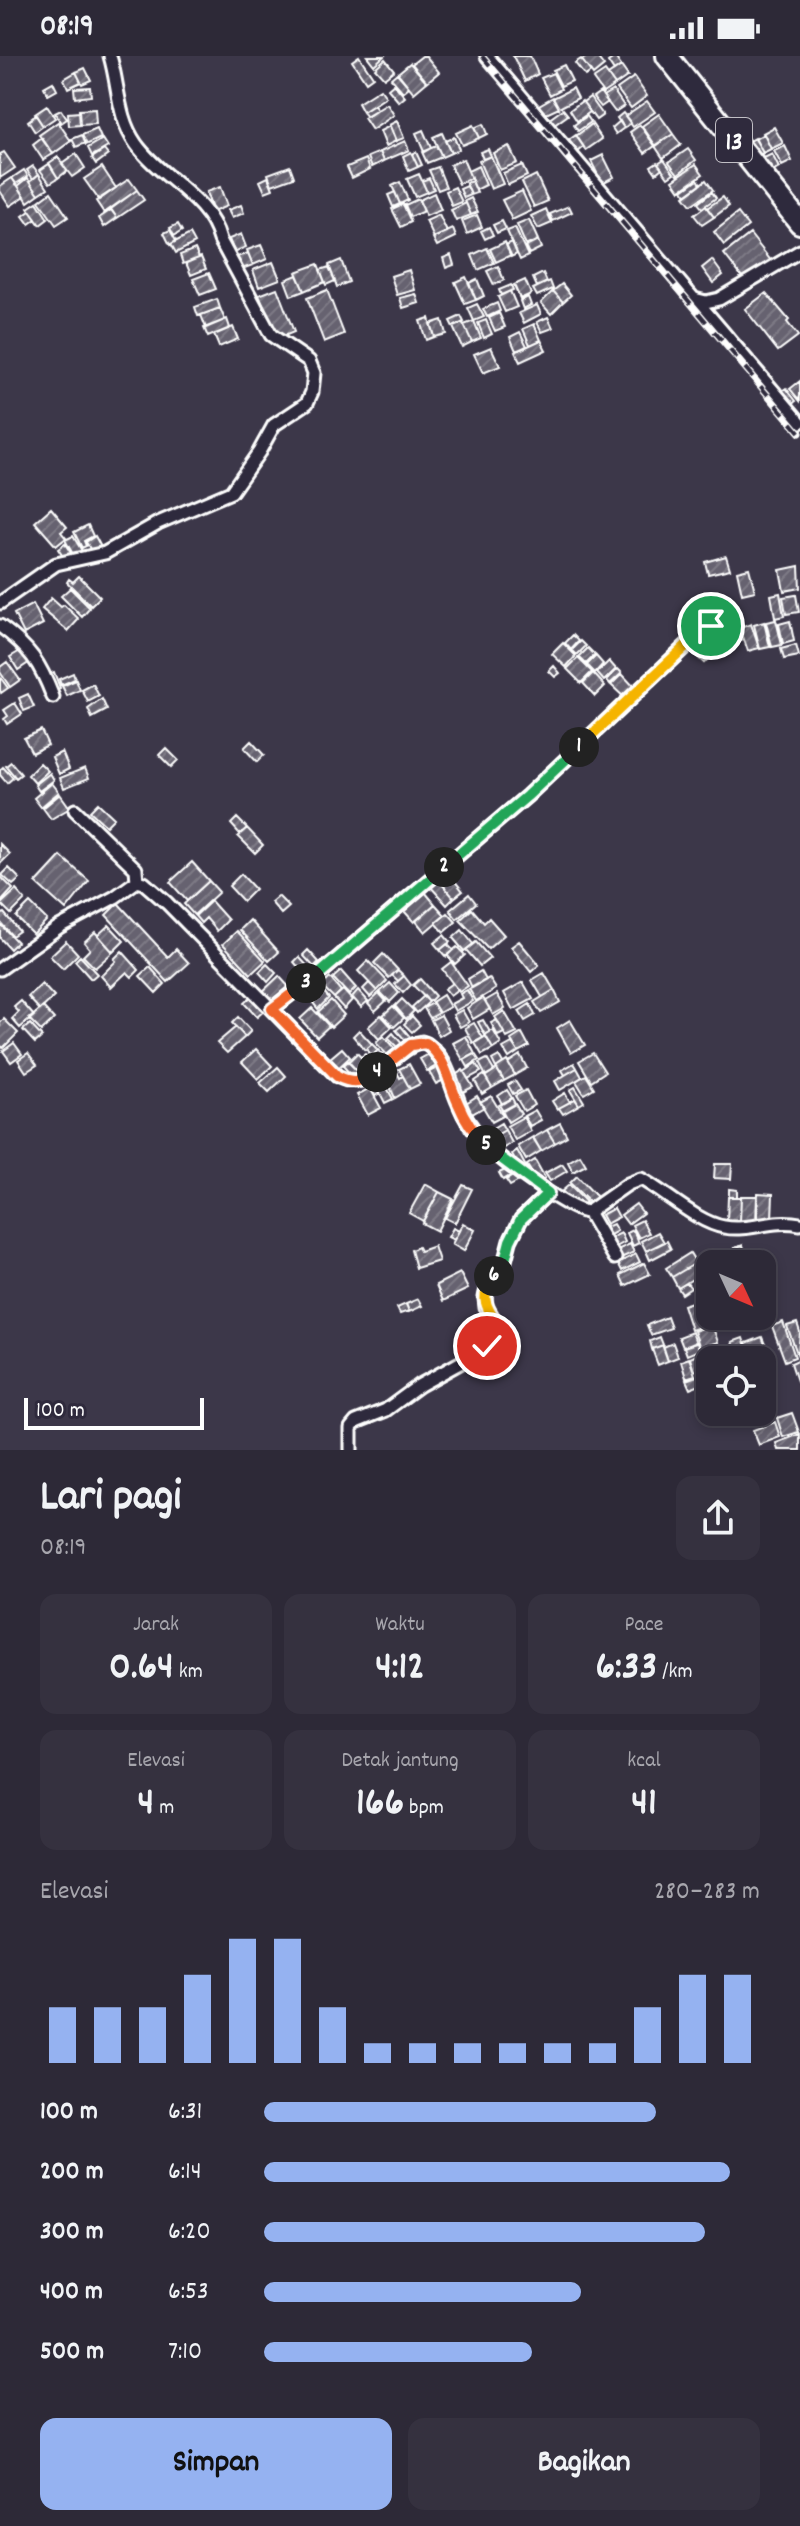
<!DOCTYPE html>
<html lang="id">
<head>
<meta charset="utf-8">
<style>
	:root { --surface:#2d2937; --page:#35313f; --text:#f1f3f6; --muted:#a7a6ad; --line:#484552; --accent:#95b2f1 }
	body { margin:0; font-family:Dekko,sans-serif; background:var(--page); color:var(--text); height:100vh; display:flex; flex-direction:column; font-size:30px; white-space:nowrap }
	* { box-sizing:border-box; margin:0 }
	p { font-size:26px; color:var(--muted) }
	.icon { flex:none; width:44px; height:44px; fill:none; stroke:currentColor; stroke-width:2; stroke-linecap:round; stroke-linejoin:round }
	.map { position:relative; height:1394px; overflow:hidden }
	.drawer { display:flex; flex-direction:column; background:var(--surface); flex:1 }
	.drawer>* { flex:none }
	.needle { width:52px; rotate:134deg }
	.tools { position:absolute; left:696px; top:1194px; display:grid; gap:16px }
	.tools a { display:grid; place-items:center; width:80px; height:80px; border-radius:16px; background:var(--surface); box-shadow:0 4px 12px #0003,0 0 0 2px var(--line); font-size:40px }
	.scale { position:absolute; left:24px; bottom:20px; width:180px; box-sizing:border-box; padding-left:8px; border:4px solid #fff; border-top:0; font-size:22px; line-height:28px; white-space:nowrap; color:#fff; -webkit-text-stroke:6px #2f2a3d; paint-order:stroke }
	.pin { position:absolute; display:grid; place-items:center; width:68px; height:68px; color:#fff; margin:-34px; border:4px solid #fff; border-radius:50%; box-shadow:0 2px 8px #0007 }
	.km { position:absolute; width:40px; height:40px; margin:-20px; border-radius:50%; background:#222; color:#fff; font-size:22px; line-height:40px; text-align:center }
	.round { display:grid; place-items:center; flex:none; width:84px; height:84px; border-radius:16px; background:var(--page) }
	.overview { display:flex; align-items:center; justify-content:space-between; height:136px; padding:0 40px }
	h1 { font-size:44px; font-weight:700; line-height:60px }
	.figures { display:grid; grid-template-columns:repeat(3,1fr); gap:12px; height:136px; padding:8px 40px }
	.figures div { display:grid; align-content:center; border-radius:16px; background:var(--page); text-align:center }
	.figures b { font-size:40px; font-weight:700 }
	.figures small { font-size:22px; font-weight:400 }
	.figures p { font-size:22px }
	.chart { height:224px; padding:16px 40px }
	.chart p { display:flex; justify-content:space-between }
	.chart svg { width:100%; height:144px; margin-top:8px; stroke:var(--accent); stroke-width:6 }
	.button { display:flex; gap:16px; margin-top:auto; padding:16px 40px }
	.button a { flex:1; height:92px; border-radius:16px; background:var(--accent); color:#111; font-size:32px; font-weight:700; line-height:92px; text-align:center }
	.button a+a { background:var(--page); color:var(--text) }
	ul { padding:0 40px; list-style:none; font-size:26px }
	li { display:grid; grid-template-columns:128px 96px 1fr; align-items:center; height:60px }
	li i { height:20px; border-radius:10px; background:var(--accent) }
	.status { display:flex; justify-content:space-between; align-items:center; height:56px; padding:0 40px; background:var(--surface); direction:ltr }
	.status svg { height:22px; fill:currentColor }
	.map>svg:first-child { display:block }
	.building { fill:url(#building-hatch); stroke:#fff; stroke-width:2 }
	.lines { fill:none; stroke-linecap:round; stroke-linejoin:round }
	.street-casing { stroke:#fff; stroke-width:17 }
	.highway-casing { stroke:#fff; stroke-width:26 }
	.street { stroke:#2f2a3d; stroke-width:11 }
	.highway { stroke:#2f2a3d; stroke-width:20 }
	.rail-casing { stroke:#fff; stroke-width:7 }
	.rail { stroke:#2f2a3d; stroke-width:4; stroke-dasharray:12; stroke-linecap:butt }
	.split-1-casing { stroke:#fff; stroke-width:16 }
	.split-2-casing { stroke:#fff; stroke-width:16 }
	.split-3-casing { stroke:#fff; stroke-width:16 }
	.split-4-casing { stroke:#fff; stroke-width:16 }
	.split-5-casing { stroke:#fff; stroke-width:16 }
	.split-6-casing { stroke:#fff; stroke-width:16 }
	.split-7-casing { stroke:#fff; stroke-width:16 }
	.split-1 { stroke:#f5b400; stroke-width:10 }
	.split-2 { stroke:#22a559; stroke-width:10 }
	.split-3 { stroke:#22a559; stroke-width:10 }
	.split-4 { stroke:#f0652b; stroke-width:10 }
	.split-5 { stroke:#f0652b; stroke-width:10 }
	.split-6 { stroke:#22a559; stroke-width:10 }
	.split-7 { stroke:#f5b400; stroke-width:10 }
	.labels { text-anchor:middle; stroke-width:6; stroke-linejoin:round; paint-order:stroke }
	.shield { fill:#2f2a3d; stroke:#c1bfc5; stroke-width:2 }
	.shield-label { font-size:26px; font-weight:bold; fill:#fff }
</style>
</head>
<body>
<div class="status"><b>08:19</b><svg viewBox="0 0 49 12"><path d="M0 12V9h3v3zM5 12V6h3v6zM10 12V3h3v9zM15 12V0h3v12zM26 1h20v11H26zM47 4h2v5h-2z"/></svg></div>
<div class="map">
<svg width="800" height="1394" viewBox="0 0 800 1394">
	<defs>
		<pattern id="building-hatch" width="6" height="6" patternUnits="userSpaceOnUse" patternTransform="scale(2)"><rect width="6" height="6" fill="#666270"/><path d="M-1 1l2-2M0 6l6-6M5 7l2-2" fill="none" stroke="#7d7a85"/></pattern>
	</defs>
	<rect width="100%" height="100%" fill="#3c3749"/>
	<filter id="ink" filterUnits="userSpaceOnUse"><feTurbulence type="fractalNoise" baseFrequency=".0125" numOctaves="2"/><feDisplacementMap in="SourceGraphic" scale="16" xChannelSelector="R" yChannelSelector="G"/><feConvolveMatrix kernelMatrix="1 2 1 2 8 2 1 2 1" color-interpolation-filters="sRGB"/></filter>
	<g filter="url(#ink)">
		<path class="building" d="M359,0L373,21L366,26L352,5Z
			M367,0H384L374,9Z
			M422,0H426L439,16L427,26L412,8Z
			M513,0H530L538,18L525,25Z
			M587,0H596L604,10L593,19L582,4Z
			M615,1L621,10L614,15L608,6Z
			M385,3L394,14L384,22L375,12Z
			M581,3L591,16L585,20L575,7Z
			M410,7L427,26L414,37L398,17Z
			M564,9L572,25L561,30L553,14Z
			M621,10L628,20L615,29L608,19Z
			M85,12L91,24L82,28L76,16Z
			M605,15L615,29L603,37L593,23Z
			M76,16L81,26L68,32L64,23Z
			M397,17L409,31L403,36L391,22Z
			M553,17L561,33L550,39L541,22Z
			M634,21L647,40L631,52L617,33Z
			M53,26L57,34L48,39L44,31Z
			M394,28L405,41L399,46L388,33Z
			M90,31L91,40L75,42L74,32Z
			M573,32L578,42L559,52L553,42Z
			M380,33L386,41L363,56L358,47Z
			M613,34L624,50L615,56L603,40Z
			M600,36L608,46L601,51L593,41Z
			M553,41L559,52L544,59L539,49Z
			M590,41L603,59L596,64L583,46Z
			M582,45L590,56L577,65L570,54Z
			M647,45L655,56L633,71L625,60Z
			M387,48L394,59L372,74L364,62Z
			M374,49L377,54L367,61L363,56Z
			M47,50L55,62L43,70L35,58Z
			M95,53L96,68L80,69L79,54Z
			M563,53L568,59L553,70L548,64Z
			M61,54L67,63L61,67L55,57Z
			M79,56L80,69L69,70L68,57Z
			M623,57L631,67L624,72L617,62Z
			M659,58L673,78L656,90L642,70Z
			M36,59L43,70L35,76L28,65Z
			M587,60L591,66L578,75L574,69Z
			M397,65L404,82L396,85L389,69Z
			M620,65L624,72L616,78L612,72Z
			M58,66L71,85L53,98L39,79Z
			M483,68L487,78L479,82L474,72Z
			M592,68L602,83L586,94L576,80Z
			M473,69L479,82L462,89L456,77Z
			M640,69L655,90L645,97L630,76Z
			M390,70L396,85L386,90L380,75Z
			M774,71L783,87L771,93L763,77Z
			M97,73L101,82L86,89L82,79Z
			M423,74L431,92L424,96L416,77Z
			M442,77L451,97L442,101L433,81Z
			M673,78L681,89L663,102L655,90Z
			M764,78L771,93L763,97L755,83Z
			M82,79L86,87L76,91L72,83Z
			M576,79L584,91L578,96L569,84Z
			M454,81L459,93L451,97L445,85Z
			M42,82L53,98L43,104L33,89Z
			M755,82L763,97L752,103L744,88Z
			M103,83L108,91L92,100L88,92Z
			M405,85L409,94L384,105L380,96Z
			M436,90L442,101L427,107L422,96Z
			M509,90L517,107L500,114L493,97Z
			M785,90L792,105L782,110L774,95Z
			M488,93L491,100L483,103L480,96Z
			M688,93L696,104L678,118L669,106Z
			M104,94L108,99L96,108L92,102Z
			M4,96L15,112L0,122V98Z
			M380,96L384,105L372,111L368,101Z
			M411,96L418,111L409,115L403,100Z
			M416,96L422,109L418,111L412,98Z
			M76,98L85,112L72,121L62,108Z
			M772,98L779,112L765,120L758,105Z
			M603,99L614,121L602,127L591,105Z
			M491,100L503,128L491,133L479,105Z
			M58,101L67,115L58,122L49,107Z
			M366,103L370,113L352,122L347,111Z
			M463,103L471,122L459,128L450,109Z
			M664,103L674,117L668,121L658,107Z
			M657,106L662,112L656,117L651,110Z
			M49,108L58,122L50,127L40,114Z
			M696,108L703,118L680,134L673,124Z
			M522,109L527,120L508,129L503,117Z
			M33,110L39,118L33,123L27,114Z
			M290,110L294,121L272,129L268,118Z
			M478,110L486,129L476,134L468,115Z
			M102,111L116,132L99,144L84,123Z
			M438,111L446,131L438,134L429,114Z
			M24,114L28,120L16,128L12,122Z
			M39,118L48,132L39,138L30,125Z
			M419,118L427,136L415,141L407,123Z
			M536,119L548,145L534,151L522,126Z
			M268,121L273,133L265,136L260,125Z
			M12,122L25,140L10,150L0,135V130Z
			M28,122L39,138L28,146L18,130Z
			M429,122L434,133L427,136L422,125Z
			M129,123L137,134L104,157L96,145Z
			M698,123L701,128L686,139L683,134Z
			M706,124L713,134L691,149L684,140Z
			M472,125L477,137L471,139L466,127Z
			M400,126L408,144L400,148L392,130Z
			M467,130L471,139L464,142L460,133Z
			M220,131L227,150L213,156L206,136Z
			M455,131L462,146L452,150L446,135Z
			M137,134L144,144L117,162L111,153Z
			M522,135L531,155L512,164L502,144Z
			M51,136L68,161L56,169L39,145Z
			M395,136L400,148L393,151L388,139Z
			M712,136L716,142L702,152L698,147Z
			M434,137L441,154L426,160L419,144Z
			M723,141L729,150L714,161L707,152Z
			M471,142L478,156L471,159L465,145Z
			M418,143L424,155L410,161L405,149Z
			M37,146L48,163L40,169L28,152Z
			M466,147L471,159L456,165L451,154Z
			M403,148L411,166L401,171L392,153Z
			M241,149L244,157L232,162L228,154Z
			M569,150L572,156L553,165L550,158Z
			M706,150L714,161L702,169L694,159Z
			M546,153L552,167L538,173L531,160Z
			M111,154L117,162L104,171L99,162Z
			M30,155L36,163L29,168L23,160Z
			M738,157L748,170L724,189L714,176Z
			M439,159L447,176L434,182L426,165Z
			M477,159L482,171L467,178L462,165Z
			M529,164L538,184L526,190L517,169Z
			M502,165L506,173L497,177L493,169Z
			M178,168L182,175L174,180L170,172Z
			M489,171L493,179L485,183L481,175Z
			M515,172L528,200L520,204L507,175Z
			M453,173L456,181L437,190L433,182Z
			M170,174L176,185L170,189L164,177Z
			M190,178L195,187L176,197L171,188Z
			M241,178L246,191L234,196L229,183Z
			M750,178L772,206L746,226L724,198Z
			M538,184L541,192L529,198L525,190Z
			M505,186L511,199L496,206L490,193Z
			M512,186L517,198L511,201L506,189Z
			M261,189L267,203L253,209L247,194Z
			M487,192L494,207L478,214L472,199Z
			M195,193L199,202L183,208L180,199Z
			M248,197L253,209L242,213L237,201Z
			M451,199L454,209L446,212L443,202Z
			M201,201L206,213L191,219L186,207Z
			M341,204L349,226L337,231L329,209Z
			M712,204L723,219L713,227L702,212Z
			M273,206L280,223L259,231L253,214Z
			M318,208L325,226L304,235L296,216Z
			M498,210L504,224L494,229L487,215Z
			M329,211L335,225L326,229L320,214Z
			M409,214L415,234L397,239L391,220Z
			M209,217L216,233L200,239L193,223Z
			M543,217L547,226L537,231L533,222Z
			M297,219L304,235L291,240L285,224Z
			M466,221L476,244L465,248L455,226Z
			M477,223L484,240L476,244L469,227Z
			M525,224L531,238L520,243L514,229Z
			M550,225L553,233L537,240L533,233Z
			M562,228L571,239L563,246L553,235Z
			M511,229L513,234L501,239L499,234Z
			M277,232L294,276L277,283L259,239Z
			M327,234L344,278L324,286L307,242Z
			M510,235L517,251L505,256L498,241Z
			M553,235L563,246L551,258L541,247Z
			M766,237L789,264L787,266L798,280L778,295L745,253Z
			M416,238L419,247L403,252L400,242Z
			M528,241L531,249L523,253L520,245Z
			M217,243L220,252L198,260L195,251Z
			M497,247L500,255L487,261L483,253Z
			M477,248L484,261L474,265L468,252Z
			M537,249L541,258L524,267L519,257Z
			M220,252L225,264L206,272L201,259Z
			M499,257L505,271L495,275L489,262Z
			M461,260L464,266L453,271L450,265Z
			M548,261L553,272L542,276L537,266Z
			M429,262L434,281L426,284L420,265Z
			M227,263L230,272L208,281L204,272Z
			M442,264L446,278L434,281L430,268Z
			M486,264L492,278L484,282L478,267Z
			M474,265L481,282L472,286L464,269Z
			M463,267L472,286L462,291L453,271Z
			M534,268L541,284L530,289L523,273Z
			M233,271L238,283L219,291L214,279Z
			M520,276L527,290L516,295L510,281Z
			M541,284L546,294L520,306L515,296Z
			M491,291L500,310L483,317L474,298Z
			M800,325V345L790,333Z
			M786,332L796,345L789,350L779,337Z
			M51,452L67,471L61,476L66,482L56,490L35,466Z
			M88,469L93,480L84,485L86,490L82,492L74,476Z
			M73,480L82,495L74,500L65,484Z
			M95,480L102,493L93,498L86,486Z
			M65,488L71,497L64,502L58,493Z
			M726,500L730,513L708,518L705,506Z
			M799,510L800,532L784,535L780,514Z
			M749,512L755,535L742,538L737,515Z
			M79,520L100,541L91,550L67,526L69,523L73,526Z
			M70,532L90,552L82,561L61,540Z
			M780,537L784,560L775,562L771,539Z
			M796,539L799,556L786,558L783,541Z
			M51,542L61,551L64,549L79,563L68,575L42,553Z
			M33,548L43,568L24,578L14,558Z
			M776,564L782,589L772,591L766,566Z
			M737,565L744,584L729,589L722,569Z
			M790,565L794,585L783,588L779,568Z
			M764,566L770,591L760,593L754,569Z
			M751,568L759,592L748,595L740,572Z
			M706,577L720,591L704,607L690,594Z
			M573,579L579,585L571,594L565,587Z
			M581,585L586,590L577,599L572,594Z
			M563,587L576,600L566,611L552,598Z
			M796,589L799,600L784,603L781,593Z
			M588,592L595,599L586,608L579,601Z
			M22,594L30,606L18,614L10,601Z
			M596,600L603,608L595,617L587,609Z
			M578,602L592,616L581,627L567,613Z
			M609,605L616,613L604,625L597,617Z
			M7,606L20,624L10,631L0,616V611Z
			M554,610L560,617L555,621L549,615Z
			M618,613L622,617L610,628L607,624Z
			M54,616L60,632L54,635L47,619Z
			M73,617L75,623L61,629L59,623Z
			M593,617L605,630L595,640L583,627Z
			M622,618L636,633L626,643L611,629Z
			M0,621L8,632L1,637L0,635Z
			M76,624L80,634L67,640L62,630Z
			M93,628L99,640L88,646L82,634Z
			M28,638L34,651L24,655L19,642Z
			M102,643L107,654L92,662L88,653Z
			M15,647L22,658L7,668L4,663L8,660L4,654Z
			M41,674L48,689L32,697L24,682Z
			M251,685L264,699L257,706L244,692Z
			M166,692L178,704L171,711L159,699Z
			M62,696L69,713L59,718L52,701Z
			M11,706L21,718L16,722L6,710Z
			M40,707L48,715L35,727L28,719Z
			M3,711L13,722L7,727L0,719V714Z
			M85,712L89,722L64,732L60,722Z
			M50,717L54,724L39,735L35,729Z
			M52,727L59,736L41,751L34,742Z
			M60,738L70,752L51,763L43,752Z
			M98,747L114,762L106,770L90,755Z
			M237,762L247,772L240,778L231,768Z
			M247,772L263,789L255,797L238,780Z
			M0,788L10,798L0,808Z
			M61,800L89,825L66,854L36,827Z
			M192,806L209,825L187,845L170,826Z
			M9,812L20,823L13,829L2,819Z
			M241,818L255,833L243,845L229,830Z
			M449,818L463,835L454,842L440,826Z
			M1,821L13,833L0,847V822Z
			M438,823L454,842L447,849L430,830Z
			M209,825L219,836L194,859L184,848Z
			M16,834L25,844L11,858L1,848Z
			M425,836L435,848L414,866L404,855Z
			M469,838L476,847L457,863L450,854Z
			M278,840L289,851L281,858L271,846Z
			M211,845L228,864L217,875L206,862L201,867L195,860Z
			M30,847L47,864L33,878L16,861Z
			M118,847L168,901L176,893L189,907L168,926L106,859Z
			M435,848L445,859L425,876L416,865Z
			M472,853L484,867L489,862L504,879L488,893L460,864Z
			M4,857L19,875L12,880L0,866V860Z
			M448,857L456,866L444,876L436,867Z
			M250,864L279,896L269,905L240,874Z
			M0,868L17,886L10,893L0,882Z
			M109,869L124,885L113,896L98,879Z
			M462,874L473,888L464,895L453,882Z
			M237,875L265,905L251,918L223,888Z
			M95,876L113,896L95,912L83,900L90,893L84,886Z
			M444,879L450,886L440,894L434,887Z
			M66,885L78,898L63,913L50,900Z
			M519,885L539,909L531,916L511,891Z
			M476,886L490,902L480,910L466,894Z
			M447,888L453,894L446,901L440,894Z
			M457,891L465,899L455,908L447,899Z
			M308,894L319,906L314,911L303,899Z
			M122,895L139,914L132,921L127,916L111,931L101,920L116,905L114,903Z
			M383,898L398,914L389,922L374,907Z
			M80,900L97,918L91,923L75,905Z
			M299,901L313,916L307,921L294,906Z
			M368,905L387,925L377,935L358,915Z
			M451,906L468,930L459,936L442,913Z
			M267,908L276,917L268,926L259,916Z
			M150,911L165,928L156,937L140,920Z
			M398,914L404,920L398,925L392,919Z
			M341,915L356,932L349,939L333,922Z
			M481,915L486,924L472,932L468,923Z
			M544,917L554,934L542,941L532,924Z
			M279,920L289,931L271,948L261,937Z
			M404,920L411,929L403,937L395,928Z
			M330,922L341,935L334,942L322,930Z
			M489,922L496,933L476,945L469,933Z
			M420,923L435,940L429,946L413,929Z
			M523,926L533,943L513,954L504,937Z
			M369,927L377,935L370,941L363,933Z
			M390,927L399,937L390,946L380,936Z
			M452,927L458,934L450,940L444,933Z
			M42,928L54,941L40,954L28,941Z
			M343,934L352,944L344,953L334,942Z
			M358,934L368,945L361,951L352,941Z
			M467,934L473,945L455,955L451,948L462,942L460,938Z
			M554,934L560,946L541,957L534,946Z
			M324,936L329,942L318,953L313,947Z
			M379,937L386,945L375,955L368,947Z
			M497,938L505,952L493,959L485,945Z
			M253,939L266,953L257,961L244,947Z
			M443,939L450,951L439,957L432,946Z
			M424,940L429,946L417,957L412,951Z
			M483,942L490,953L473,963L467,952Z
			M402,943L414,955L406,963L395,950Z
			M331,944L344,959L331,971L318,956Z
			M21,945L34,960L20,972L12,963L19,956L14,951Z
			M433,947L439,957L430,962L424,952Z
			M530,948L535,959L525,965L519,955Z
			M393,950L404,962L394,971L383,959Z
			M43,951L54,963L41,975L29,963Z
			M312,952L329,970L317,981L300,963Z
			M462,954L469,966L460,971L453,959Z
			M504,955L517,977L507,982L495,961Z
			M381,959L392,971L379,983L368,971Z
			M441,959L449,974L439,980L431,964Z
			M412,960L420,969L412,976L404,968Z
			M238,961L251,975L245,981L232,967Z
			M4,963L18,977L3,992L0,989V967Z
			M483,964L490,976L485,979L478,966Z
			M497,964L504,977L498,980L491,967Z
			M570,964L585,989L571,997L557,972Z
			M474,967L483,982L473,987L465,972Z
			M30,968L42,981L35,987L23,974Z
			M401,970L411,982L407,986L396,974Z
			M236,971L245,981L227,997L217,987Z
			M359,974L372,988L365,994L353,980Z
			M493,974L501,988L493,993L485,979Z
			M393,977L403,989L399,993L388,982Z
			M522,977L529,990L518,996L511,984Z
			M383,980L397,995L390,1002L376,987Z
			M466,980L475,998L463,1004L453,987Z
			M486,980L493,993L482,999L475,987Z
			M14,987L22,998L11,1006L3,995Z
			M512,987L518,996L509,1002L503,992Z
			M372,988L378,994L372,1000L366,993Z
			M342,992L350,1001L337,1013L329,1003Z
			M256,993L272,1010L258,1023L242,1006Z
			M378,994L388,1004L380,1011L371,1001Z
			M28,997L37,1009L26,1016L18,1004Z
			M357,997L371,1012L362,1020L348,1006Z
			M593,997L605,1016L591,1025L579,1005Z
			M365,998L377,1010L373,1014L361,1001Z
			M429,998L436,1010L427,1015L420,1003Z
			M475,998L479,1004L468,1011L464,1004Z
			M520,999L527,1012L515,1019L508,1007Z
			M499,1000L503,1007L496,1012L492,1004Z
			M487,1003L494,1015L486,1020L479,1007Z
			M348,1005L360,1018L355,1023L343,1010Z
			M507,1005L515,1019L504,1025L496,1012Z
			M574,1007L577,1012L565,1019L562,1014Z
			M409,1008L420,1028L410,1033L399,1013Z
			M476,1008L481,1016L468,1023L464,1016Z
			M278,1011L286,1020L269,1036L260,1027Z
			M439,1011L446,1023L436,1028L429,1016Z
			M577,1012L582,1021L560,1034L555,1025Z
			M497,1013L504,1025L492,1032L485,1020Z
			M463,1014L473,1031L463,1036L454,1020Z
			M397,1016L400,1022L403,1020L410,1033L395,1042L386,1022Z
			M484,1019L492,1032L482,1038L475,1025Z
			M586,1019L594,1032L584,1038L576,1025Z
			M382,1022L393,1043L385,1047L380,1037L375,1040L369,1029Z
			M515,1025L521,1034L513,1038L508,1029Z
			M575,1031L584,1046L579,1049L570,1034Z
			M370,1032L381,1052L368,1059L357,1039Z
			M507,1034L512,1042L502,1048L498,1040Z
			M526,1034L534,1049L524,1055L515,1040Z
			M565,1037L570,1046L557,1053L552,1045Z
			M477,1040L484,1051L472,1058L466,1047Z
			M491,1040L503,1060L492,1066L480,1046Z
			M512,1042L515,1048L503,1055L499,1049Z
			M575,1043L579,1049L563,1058L559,1052Z
			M515,1048L521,1058L508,1066L502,1055Z
			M535,1054L541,1064L530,1070L524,1060Z
			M523,1061L531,1075L515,1084L507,1070Z
			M501,1067L505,1074L490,1083L486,1076Z
			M560,1067L567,1080L555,1087L547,1074Z
			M505,1074L512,1087L497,1096L489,1083Z
			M547,1074L555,1087L541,1095L533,1082Z
			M533,1081L541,1095L526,1104L518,1090Z
			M517,1094L527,1113L522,1116L512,1098Z
			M580,1099L586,1109L573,1116L568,1106Z
			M535,1104L545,1122L537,1127L527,1109Z
			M562,1108L567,1115L550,1125L545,1117Z
			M715,1108H732L731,1123L714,1122Z
			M509,1112L513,1118L503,1124L499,1117Z
			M515,1119L519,1125L510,1130L506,1124Z
			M577,1120L598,1142L591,1148L570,1127Z
			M425,1128L439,1136L423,1165L409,1157Z
			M463,1129L472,1133L455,1167L445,1162Z
			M569,1129L586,1146L579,1152L562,1135Z
			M729,1133L737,1134V1141H729Z
			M439,1136L453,1143L437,1175L422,1167Z
			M758,1137L773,1138L772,1163L757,1162Z
			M741,1140H757L756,1166L740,1165Z
			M728,1141H741L740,1165H727Z
			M636,1148L643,1157L628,1168L621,1159Z
			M614,1152L619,1161L606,1168L601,1159Z
			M642,1164L649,1177L639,1182L632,1169Z
			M463,1167L475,1174L464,1195L452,1188Z
			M613,1168L617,1175L608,1180L604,1172Z
			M453,1172L459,1175L454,1184L448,1181Z
			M633,1174L639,1187L633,1190L627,1177Z
			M658,1176L664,1186L646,1195L641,1185Z
			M621,1177L625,1186L616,1191L611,1182Z
			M667,1185L671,1193L650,1204L646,1195Z
			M630,1188L634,1196L619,1203L615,1195Z
			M743,1189L747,1203L758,1199L761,1208H732L731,1205L738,1203L734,1192Z
			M434,1190L439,1205L416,1212L411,1194L418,1191L420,1195Z
			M690,1197L696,1207L672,1221L666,1212Z
			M636,1198L640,1206L622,1215L618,1207Z
			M644,1207L650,1218L625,1230L620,1219Z
			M696,1207L702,1217L678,1232L672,1221Z
			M460,1217L468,1233L443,1245L436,1229Z
			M687,1227L691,1232L682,1238L678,1232Z
			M705,1236L710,1260H712L714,1266L706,1269L697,1238Z
			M418,1243L422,1250L409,1256L406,1248Z
			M698,1244L706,1269L691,1274L683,1249Z
			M406,1248L409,1255L400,1258L397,1252Z
			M667,1261L671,1272L651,1279L647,1269Z
			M783,1266L795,1301L785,1305L772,1270Z
			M797,1267L800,1276L798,1300L787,1270Z
			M712,1269L718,1286L700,1292L694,1275Z
			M692,1276L696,1287L683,1291L679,1281Z
			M660,1281L663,1289L652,1293L650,1285Z
			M762,1281L766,1291L749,1297L746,1287Z
			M743,1282L750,1302L739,1304L732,1286Z
			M697,1286L699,1294L687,1299L684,1291Z
			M673,1287L678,1301L668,1305L663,1291Z
			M663,1289L668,1305L658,1309L652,1293Z
			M723,1290L727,1302L713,1304L709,1294Z
			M707,1297L710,1313L704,1315L699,1300Z
			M699,1298L703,1312L694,1315L690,1302Z
			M689,1302L695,1319L686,1322L681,1305Z
			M800,1303V1324L797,1325L791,1307Z
			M710,1315V1325L690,1333L686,1324Z
			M749,1356L751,1361L732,1368L728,1357Z
			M792,1357L799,1376L783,1381L777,1362Z
			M775,1366L780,1381L759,1389L753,1374Z
			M800,1378V1394H778L776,1387Z"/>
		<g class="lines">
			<g class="street-casing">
				<path id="street" d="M487,0L694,243L706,246L719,243L800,195
					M695,243L800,366
					M0,547L56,508L105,497L158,467L231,436L259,396L274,369L307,347L312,336L314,317L309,305L271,279L220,184C209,141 161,123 136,88C117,61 119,30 110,0
					M0,570C30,592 40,607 53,641
					M75,754L136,813L137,825
					M0,913L59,871L115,841L137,825L144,827L167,847L337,1020C374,1039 390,994 422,986C451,998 452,1040 467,1064C475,1076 484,1087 495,1097C509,1110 571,1156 588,1156L628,1128L641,1123C665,1136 698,1167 724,1171C750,1176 772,1162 800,1168
					M272,953L299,931L316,921L527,740L707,570H711L724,589
					M588,1156L615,1202
					M351,1394V1372L356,1366L386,1354L420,1329L476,1298L497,1281L499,1272L486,1252L485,1242L488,1228L504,1208L510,1185L521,1163L548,1137"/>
			</g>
			<g class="highway-casing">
				<path id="highway" d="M667,0L800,167"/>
			</g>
			<use href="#street" class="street"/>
			<use href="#highway" class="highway"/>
			<g class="rail-casing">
				<path id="rail" d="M482,0L800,377"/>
			</g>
			<use href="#rail" class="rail"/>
		</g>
	</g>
	<g class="lines" filter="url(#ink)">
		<g class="split-1-casing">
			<path id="split-1" d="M579,691L707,570H711"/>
		</g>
		<g class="split-2-casing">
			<path id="split-2" d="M444,811L527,740L579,691"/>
		</g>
		<g class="split-3-casing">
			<path id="split-3" d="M306,927L316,921L444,811"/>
		</g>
		<g class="split-4-casing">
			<path id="split-4" d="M306,927L272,953L337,1020C352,1028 363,1027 377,1016"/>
		</g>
		<g class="split-5-casing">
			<path id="split-5" d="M377,1016L411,989L426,987C446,1002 448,1025 458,1047C464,1062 475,1078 486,1089"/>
		</g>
		<g class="split-6-casing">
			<path id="split-6" d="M486,1089L498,1100L548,1137L521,1163L510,1185L504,1208L494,1220"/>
		</g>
		<g class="split-7-casing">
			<path id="split-7" d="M487,1290L500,1276C492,1252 475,1249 494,1220"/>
		</g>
		<use href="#split-1" class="split-1"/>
		<use href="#split-2" class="split-2"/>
		<use href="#split-3" class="split-3"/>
		<use href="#split-4" class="split-4"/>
		<use href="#split-5" class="split-5"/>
		<use href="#split-6" class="split-6"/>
		<use href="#split-7" class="split-7"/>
	</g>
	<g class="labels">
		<rect class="shield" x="716" y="62" width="36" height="44" rx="6"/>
		<g class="shield-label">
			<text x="734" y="93">13</text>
		</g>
	</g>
</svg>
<div class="tools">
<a><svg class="needle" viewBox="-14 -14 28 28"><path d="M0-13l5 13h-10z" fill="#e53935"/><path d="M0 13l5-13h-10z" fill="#a7a6ad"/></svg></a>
<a><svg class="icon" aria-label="locate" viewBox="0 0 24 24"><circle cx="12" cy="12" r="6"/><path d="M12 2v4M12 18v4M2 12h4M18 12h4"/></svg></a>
</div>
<div class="scale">100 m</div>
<div class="pin" style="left:711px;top:570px;background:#1e9e55"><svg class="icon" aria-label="arrive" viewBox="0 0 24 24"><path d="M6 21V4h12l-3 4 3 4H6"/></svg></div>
<div class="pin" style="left:487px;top:1290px;background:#d93025"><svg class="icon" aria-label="check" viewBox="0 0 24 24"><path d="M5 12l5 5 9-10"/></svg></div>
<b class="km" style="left:579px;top:691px">1</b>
<b class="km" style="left:444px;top:811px">2</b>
<b class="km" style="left:306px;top:927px">3</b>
<b class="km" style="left:377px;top:1016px">4</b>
<b class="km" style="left:486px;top:1089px">5</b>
<b class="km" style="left:494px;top:1220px">6</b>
</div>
<section class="drawer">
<div class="overview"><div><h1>Lari pagi</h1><p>08:19</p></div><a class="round"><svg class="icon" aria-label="share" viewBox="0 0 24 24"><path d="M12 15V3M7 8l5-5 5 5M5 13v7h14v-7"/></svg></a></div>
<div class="figures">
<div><p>Jarak</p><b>0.64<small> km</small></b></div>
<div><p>Waktu</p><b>4:12</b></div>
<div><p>Pace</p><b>6:33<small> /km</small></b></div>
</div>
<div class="figures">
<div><p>Elevasi</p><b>4<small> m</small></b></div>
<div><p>Detak jantung</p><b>166<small> bpm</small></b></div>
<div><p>kcal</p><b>41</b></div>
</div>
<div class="chart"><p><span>Elevasi</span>280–283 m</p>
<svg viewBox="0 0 160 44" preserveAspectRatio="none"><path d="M5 44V27M15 44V27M25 44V27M35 44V17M45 44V6M55 44V6M65 44V27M75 44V38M85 44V38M95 44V38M105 44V38M115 44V38M125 44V38M135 44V27M145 44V17M155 44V17"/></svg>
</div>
<ul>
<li><b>100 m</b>6:31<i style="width:79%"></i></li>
<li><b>200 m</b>6:14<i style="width:94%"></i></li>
<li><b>300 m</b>6:20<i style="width:89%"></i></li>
<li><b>400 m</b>6:53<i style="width:64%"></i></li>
<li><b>500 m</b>7:10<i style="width:54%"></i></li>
</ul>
<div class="button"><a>Simpan</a><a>Bagikan</a></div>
</section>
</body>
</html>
